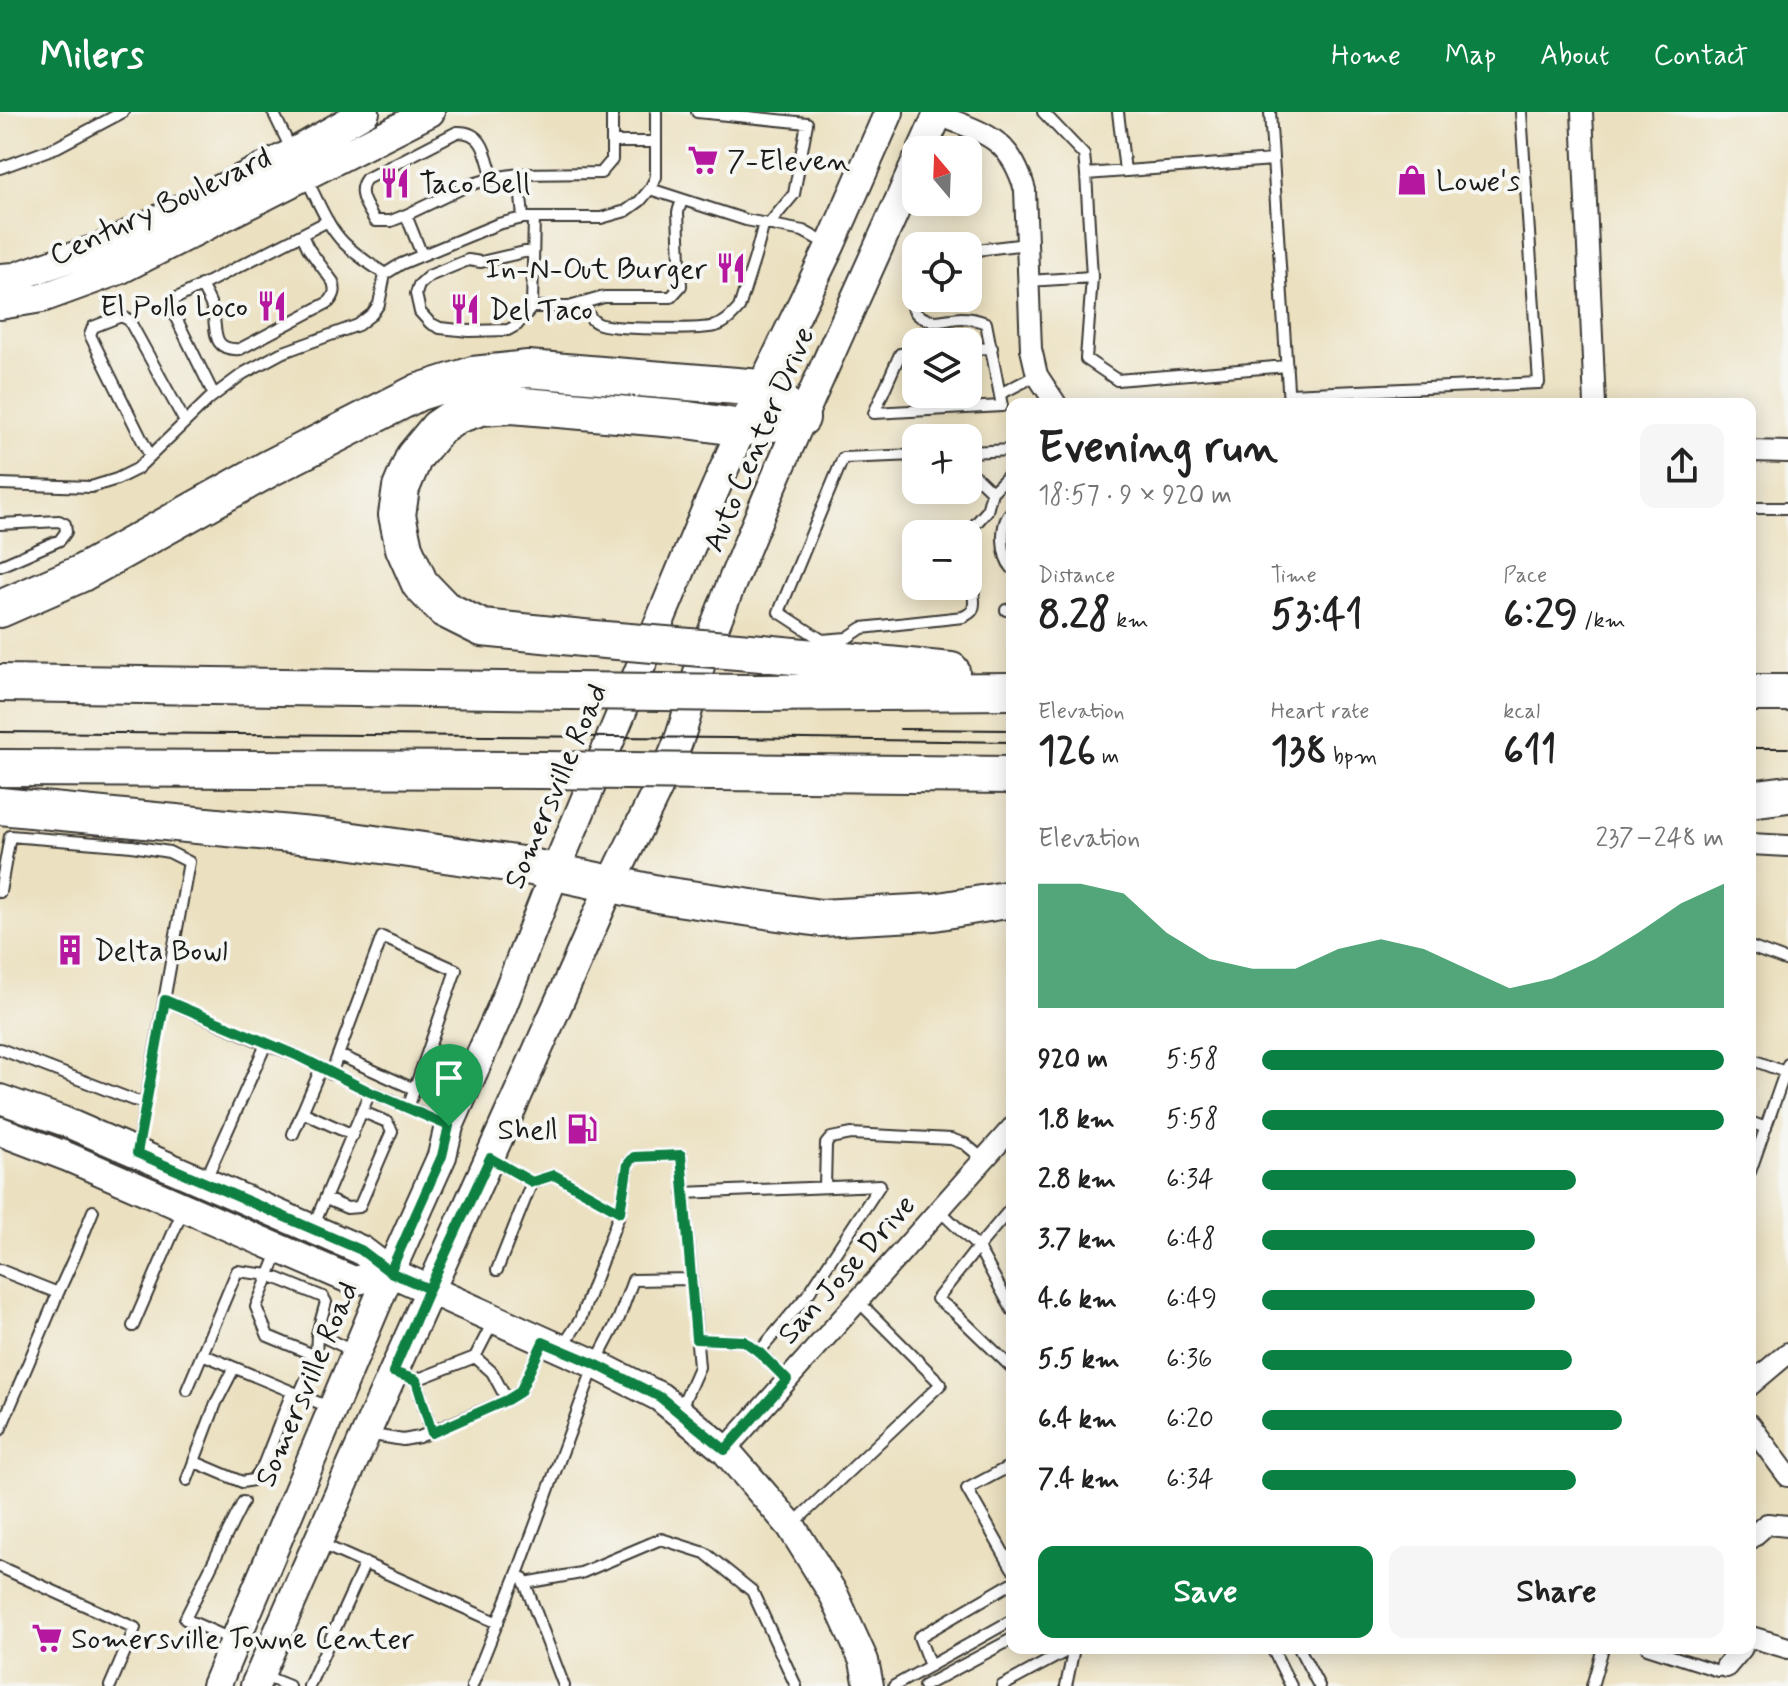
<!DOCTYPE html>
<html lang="en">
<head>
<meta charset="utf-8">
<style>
	:root { --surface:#fff; --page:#f6f6f6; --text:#222; --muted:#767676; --accent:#0b8043 }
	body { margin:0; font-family:Mynerve,sans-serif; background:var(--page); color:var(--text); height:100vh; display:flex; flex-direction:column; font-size:30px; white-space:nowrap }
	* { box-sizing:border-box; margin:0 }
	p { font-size:26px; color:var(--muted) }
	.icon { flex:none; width:44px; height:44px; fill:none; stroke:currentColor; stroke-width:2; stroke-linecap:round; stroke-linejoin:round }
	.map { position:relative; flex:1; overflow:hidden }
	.panel { position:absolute; left:1006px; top:286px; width:750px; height:1256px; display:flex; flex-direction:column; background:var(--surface); border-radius:16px; box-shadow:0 4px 20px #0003 }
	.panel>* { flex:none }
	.needle { width:52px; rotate:341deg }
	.tools { position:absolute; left:902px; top:24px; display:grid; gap:16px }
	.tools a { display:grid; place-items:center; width:80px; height:80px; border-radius:16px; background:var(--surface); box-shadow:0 4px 20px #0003; font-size:40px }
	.pin { position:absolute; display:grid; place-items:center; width:68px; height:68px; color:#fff; margin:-82px -34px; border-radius:50% 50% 50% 0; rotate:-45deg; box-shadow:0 0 8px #0007 }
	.pin .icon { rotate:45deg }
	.round { display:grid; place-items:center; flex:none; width:84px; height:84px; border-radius:16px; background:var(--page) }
	.summary { display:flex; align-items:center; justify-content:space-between; height:136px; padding:0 32px }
	h1 { font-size:44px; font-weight:700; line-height:60px }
	.figures { display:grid; grid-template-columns:repeat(3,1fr); gap:12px; height:136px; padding:8px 32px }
	.figures div { display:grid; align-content:center }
	.figures b { font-size:40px; font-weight:700 }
	.figures small { font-size:22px; font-weight:400 }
	.figures p { font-size:22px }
	.chart { height:224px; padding:16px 32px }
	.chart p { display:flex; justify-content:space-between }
	.chart svg { width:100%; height:144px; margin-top:8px; fill:var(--accent); opacity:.7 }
	.action { display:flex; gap:16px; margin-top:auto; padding:16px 32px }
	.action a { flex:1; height:92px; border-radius:16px; background:var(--accent); color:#fff; font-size:32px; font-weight:700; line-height:92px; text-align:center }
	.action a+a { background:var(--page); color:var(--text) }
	ul { padding:0 32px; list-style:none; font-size:26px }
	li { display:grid; grid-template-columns:128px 96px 1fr; align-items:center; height:60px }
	li i { height:20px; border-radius:10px; background:var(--accent) }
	header { display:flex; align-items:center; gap:48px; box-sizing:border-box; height:112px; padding:0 40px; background:var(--accent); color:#fff }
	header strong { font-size:38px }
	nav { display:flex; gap:44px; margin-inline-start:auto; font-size:28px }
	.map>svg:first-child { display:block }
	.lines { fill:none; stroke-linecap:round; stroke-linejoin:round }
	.lane-casing { stroke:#3b3934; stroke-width:14 }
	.street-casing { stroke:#3b3934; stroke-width:24 }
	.secondary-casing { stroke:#3b3934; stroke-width:32 }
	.highway-casing { stroke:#3b3934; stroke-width:40 }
	.lane { stroke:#fff; stroke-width:10 }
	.street { stroke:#fff; stroke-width:20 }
	.secondary { stroke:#fff; stroke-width:28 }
	.highway { stroke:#fff; stroke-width:36 }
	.tram { stroke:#1c1c1c; stroke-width:2 }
	.highway-bridge-casing { stroke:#3b3934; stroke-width:40; stroke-linecap:butt }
	.highway-bridge { stroke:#fff; stroke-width:36 }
	.route-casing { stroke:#fff; stroke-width:16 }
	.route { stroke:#0b8043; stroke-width:10 }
	.labels { text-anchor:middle; stroke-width:8; stroke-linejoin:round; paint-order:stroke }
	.poi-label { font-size:30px; fill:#1c1c1c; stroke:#f6f6f2; text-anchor:start }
	.street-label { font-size:30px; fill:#1c1c1c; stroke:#f6f6f2 }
</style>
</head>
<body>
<header>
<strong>Milers</strong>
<nav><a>Home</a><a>Map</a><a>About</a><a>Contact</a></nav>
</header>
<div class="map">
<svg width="1788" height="1574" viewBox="0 0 1788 1574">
	<rect width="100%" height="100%" fill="#f6f6f2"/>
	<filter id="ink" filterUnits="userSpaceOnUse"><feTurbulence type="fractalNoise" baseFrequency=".0125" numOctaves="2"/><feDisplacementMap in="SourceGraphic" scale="16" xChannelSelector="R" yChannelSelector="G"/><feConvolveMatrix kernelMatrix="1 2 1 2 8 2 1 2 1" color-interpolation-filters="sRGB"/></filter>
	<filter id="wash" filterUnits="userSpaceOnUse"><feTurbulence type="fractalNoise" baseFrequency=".006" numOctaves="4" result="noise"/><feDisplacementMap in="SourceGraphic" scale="32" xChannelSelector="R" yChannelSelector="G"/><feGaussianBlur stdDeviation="1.8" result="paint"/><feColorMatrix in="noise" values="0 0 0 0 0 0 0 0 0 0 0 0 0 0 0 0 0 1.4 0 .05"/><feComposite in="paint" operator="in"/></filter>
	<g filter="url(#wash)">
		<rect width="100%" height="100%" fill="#ebe0bf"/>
	</g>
	<g filter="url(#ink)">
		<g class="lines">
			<g class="lane-casing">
				<path id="lane" d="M273,0L292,39
					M612,0V30
					M697,0L807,11L794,82L769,112
					M1043,0L1084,43L1086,62
					M1118,0L1125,59
					M1270,0L1289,292
					M1273,48L1086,62L1092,165L1086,247L1117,268L1287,254
					M0,56L57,35L123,0
					M305,64C317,86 326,113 344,131C356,143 371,153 385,162
					M650,77L746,108L803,119L827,132
					M406,103L391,109H375C368,96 355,81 366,67L457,20C485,19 486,45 493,66
					M523,106L519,62L601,61L612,48V30H656
					M534,106L532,195H569L604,185H671L681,174L678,100L682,88
					M968,139L1027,132
					M422,143L406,103L469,73L493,66L519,62
					M916,161C909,183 905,206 936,209C944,209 953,206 961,206C970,206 978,208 986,211L1002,294L874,301L900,242L916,241
					M1028,169L1092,165
					M201,173C205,181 211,190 213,199C217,219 211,239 240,237L329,190C335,183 336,178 333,170L308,136L302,123
					M585,191C587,200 588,206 597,211C609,218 700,218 715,214C725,212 733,203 739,196L755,145L764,111
					M532,195L517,213L508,218L469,219L440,216L430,211L420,200L416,182L419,173L429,164L468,148L481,150L533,138
					M968,237L992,236
					M1000,282L1037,263
					M1289,282L1539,271L1521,0
					M214,283L174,202L173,194L175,187L328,109
					M968,340L1012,338
					M916,343L843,346L779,500L822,528L847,526L862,516L963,505C971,501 974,499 974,490L971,417L987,399L992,380L1008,364L1012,354
					M150,344L90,223L93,215L121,204L129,208L185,310
					M968,357L992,380
					M0,372L91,375L117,367L137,357L209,287L244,261L281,241L358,213L372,202L379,192L385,162L401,152L498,112L523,106H601L626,99L640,89L650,77L656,65V0
					M1750,396H1788
					M1012,399C999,411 1001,444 1012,456
					M0,412L59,409L65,412L66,420L60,428L0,454
					M1006,498L1012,497
					M0,780L10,724L132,734L169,740L189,750L137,1039
					M1750,835L1788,849
					M165,888L266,932L206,1067
					M266,932L298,944L370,980L448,1013
					M0,937L133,988L146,991
					M339,943L414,977
					M1750,947L1785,960
					M331,962L382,825L456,858L408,996
					M302,1000L353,1023
					M1750,1010L1766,1016
					M293,1022L321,956
					M492,1047L532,1070L497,1158
					M1750,1060L1788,952
					M532,1070L554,1063L620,1100L580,1208L563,1234
					M825,1075L826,1032L831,1026L851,1022L951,1027L965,1032L983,1047
					M683,1081L880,1073L809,1181L759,1240L744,1229L696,1227
					M326,1087L347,1096L359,1095L361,1091L392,1019L387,1010L363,1000
					M1012,1095L978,1135L937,1187L954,1200L1012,1256
					M938,1097L978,1135L1012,1198
					M620,1100L628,1052L634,1045L681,1043L699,1255L680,1298
					M313,1115L370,980
					M279,1138L256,1195L268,1224L316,1244L317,1222L355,1240
					M0,1158L58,1181
					M133,1214L183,1098
					M759,1240L787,1268
					M202,1242L331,1296
					M475,1245L492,1260L507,1288
					M394,1261L416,1268L475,1245L494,1208
					M416,1268L432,1321
					M187,1278L237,1159L269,1163L323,1185L326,1190L317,1222
					M299,1283L316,1244
					M0,1318L58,1181L77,1139L93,1099
					M367,1322L403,1328L419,1325L507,1288L520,1280L542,1232
					M195,1350L242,1370L253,1368L262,1356L292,1280
					M1012,1353L967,1377L1012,1456
					M187,1368L216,1291L234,1256
					M792,1413L941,1272L858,1189
					M319,1431L498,1511
					M0,1455L135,1516L110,1574
					M523,1466L564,1574
					M525,1471L581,1461L661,1427L705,1441L752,1479L796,1574
					M233,1528L185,1507L243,1390
					M1272,1536L1291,1574
					M1299,1536L1319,1574
					M1647,1536L1718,1559L1726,1555
					M930,1554L919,1525L1012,1471
					M262,1563L289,1574
					M309,1574L365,1451
					M472,1574L519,1457L595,1252L619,1206L633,1168L691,1167
					M894,1574L1012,1508
					M924,1574L1012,1527
					M1002,1574L1072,1536
					M1066,1574L1074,1536
					M1592,1574L1603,1536"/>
			</g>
			<g class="street-casing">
				<path id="street" d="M1582,0L1595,292
					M938,3C984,21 1010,25 1025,78L1031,237L1037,263L1056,292
					M1750,339L1788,340
					M1750,732L1788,734
					M1750,1273L1788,1241
					M1750,1313L1788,1364
					M725,1338L1012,1016
					M1750,1427L1767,1412L1788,1414
					M1750,1527L1751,1525L1788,1536
					M1726,1555L1742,1536"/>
			</g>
			<g class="secondary-casing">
				<path id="secondary" d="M922,38L939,0
					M0,166L15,165L107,133L293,41L365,0
					M0,193L42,186L119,158L430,0
					M0,987L63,1009L361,1138L390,1160L595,1252L660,1285L725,1338L791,1414L834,1483L864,1549L869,1574
					M0,1019L68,1045L354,1169L390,1160
					M216,1574L390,1160L442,1044L449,1014L502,895L555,760L706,398L742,316L830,134L889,0
					M255,1574C368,1311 489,1051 604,788C626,738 654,689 675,638C688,607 693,573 704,542C767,375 844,214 916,51"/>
			</g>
			<g class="highway-casing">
				<path id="highway" d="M0,497L80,462L270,356L419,280L473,263L528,257L761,276L801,306
					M593,527L482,516L444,497L420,472L404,436L397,403L401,376L414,345L438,316L457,303L481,295L512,293L688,308L742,316L801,306
					M762,541L951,559
					M0,571L573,579
					M746,581L1012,579
					M1750,581H1788
					M0,656L541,658
					M714,660L1012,663
					M1750,687L1788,682
					M0,694L332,726L522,753L663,783L820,806L934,800L1012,787"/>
			</g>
			<use href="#lane" class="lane"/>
			<use href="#street" class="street"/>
			<use href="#secondary" class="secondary"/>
			<use href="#highway" class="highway"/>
			<path class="tram" d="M900,617L1012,618
				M0,620L728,626L1012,630
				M1750,636H1788"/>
			<g class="highway-bridge-casing">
				<path id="highway-bridge" d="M593,527L762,541
					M573,579L746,581
					M541,658L714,660"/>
			</g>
			<use href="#highway-bridge" class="highway-bridge"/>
		</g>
	</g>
	<g class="lines" filter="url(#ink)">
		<g class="route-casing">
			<path id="route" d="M449,1014L370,980L298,944L165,888L137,1041L361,1138L390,1160L429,1177L393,1260L416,1268L432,1321L507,1288L520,1280L543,1230L595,1252L660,1285L725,1338L787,1268L759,1240L744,1229L696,1227L681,1043L634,1045L628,1052L620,1100L554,1063L532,1070L490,1046L429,1177L390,1160L442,1044L449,1014"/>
		</g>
		<use href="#route" class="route"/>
	</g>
	<defs>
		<g id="supermarket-bare" transform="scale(2.4)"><path d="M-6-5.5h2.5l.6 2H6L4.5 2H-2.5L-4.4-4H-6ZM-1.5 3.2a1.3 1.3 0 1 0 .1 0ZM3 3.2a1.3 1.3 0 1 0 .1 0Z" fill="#b5179e" stroke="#f6f6f2" stroke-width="2.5" paint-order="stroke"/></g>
		<g id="shop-bare" transform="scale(2.4)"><path d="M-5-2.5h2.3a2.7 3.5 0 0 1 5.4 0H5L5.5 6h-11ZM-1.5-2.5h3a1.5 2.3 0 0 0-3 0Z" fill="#b5179e" stroke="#f6f6f2" stroke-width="2.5" paint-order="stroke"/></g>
		<g id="restaurant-bare" transform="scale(2.4)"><path d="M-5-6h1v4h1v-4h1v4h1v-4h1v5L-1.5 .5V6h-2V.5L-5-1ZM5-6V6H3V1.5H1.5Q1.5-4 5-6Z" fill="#b5179e" stroke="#f6f6f2" stroke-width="2.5" paint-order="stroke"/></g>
		<g id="building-bare" transform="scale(2.4)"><path d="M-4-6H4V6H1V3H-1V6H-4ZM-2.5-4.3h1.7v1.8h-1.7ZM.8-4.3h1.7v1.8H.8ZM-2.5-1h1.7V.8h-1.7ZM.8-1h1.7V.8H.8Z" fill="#b5179e" stroke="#f6f6f2" stroke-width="2.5" paint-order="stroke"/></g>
		<g id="fuel-bare" transform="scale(2.4)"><path d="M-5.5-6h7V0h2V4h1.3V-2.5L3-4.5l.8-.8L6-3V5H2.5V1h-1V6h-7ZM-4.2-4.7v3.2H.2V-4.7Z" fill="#b5179e" stroke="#f6f6f2" stroke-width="2.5" paint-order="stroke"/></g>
	</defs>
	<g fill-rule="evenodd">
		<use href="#supermarket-bare" x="703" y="48"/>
		<use href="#shop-bare" x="1412" y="68"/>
		<use href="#restaurant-bare" x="395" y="71"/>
		<use href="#restaurant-bare" x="731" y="156"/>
		<use href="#restaurant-bare" x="272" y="194"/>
		<use href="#restaurant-bare" x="465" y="197"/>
		<use href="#building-bare" x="70" y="838"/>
		<use href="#fuel-bare" x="582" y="1017"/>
		<use href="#supermarket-bare" x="47" y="1526"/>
	</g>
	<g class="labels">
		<g class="poi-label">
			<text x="727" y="58">7-Eleven</text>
			<text x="1436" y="78">Lowe's</text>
			<text x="419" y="81">Taco Bell</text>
			<text x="707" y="166" text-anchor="end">In-N-Out Burger</text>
			<text x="248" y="204" text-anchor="end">El Pollo Loco</text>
			<text x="489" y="207">Del Taco</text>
			<text x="94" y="848">Delta Bowl</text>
			<text x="558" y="1027" text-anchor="end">Shell</text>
			<text x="71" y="1536">Somersville Towne Center</text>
		</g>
		<g class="street-label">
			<text transform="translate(160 94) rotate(-25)" y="10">Century Boulevard</text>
			<text transform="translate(758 327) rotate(-67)" y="10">Auto Center Drive</text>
			<text transform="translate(555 674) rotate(-67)" y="10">Somersville Road</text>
			<text transform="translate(846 1157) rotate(-48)" y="10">San Jose Drive</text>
			<text transform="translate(306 1272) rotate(-67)" y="10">Somersville Road</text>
		</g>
	</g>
</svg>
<div class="tools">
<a><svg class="needle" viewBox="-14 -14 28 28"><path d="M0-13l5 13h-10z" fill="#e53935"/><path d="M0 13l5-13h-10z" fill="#767676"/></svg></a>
<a><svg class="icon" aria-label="locate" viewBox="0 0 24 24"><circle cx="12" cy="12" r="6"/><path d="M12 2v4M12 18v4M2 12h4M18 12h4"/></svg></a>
<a><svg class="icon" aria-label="layers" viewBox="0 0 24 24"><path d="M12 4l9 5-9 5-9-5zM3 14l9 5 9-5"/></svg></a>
<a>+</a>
<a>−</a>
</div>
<div class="pin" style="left:449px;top:1014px;background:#1e9e55"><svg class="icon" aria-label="arrive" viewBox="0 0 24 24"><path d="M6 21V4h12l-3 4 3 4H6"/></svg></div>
<section class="panel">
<div class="summary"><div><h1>Evening run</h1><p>18:57 · 9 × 920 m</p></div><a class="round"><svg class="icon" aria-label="share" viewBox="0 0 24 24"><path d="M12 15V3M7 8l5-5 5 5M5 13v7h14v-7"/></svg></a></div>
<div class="figures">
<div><p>Distance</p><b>8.28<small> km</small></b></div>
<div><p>Time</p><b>53:41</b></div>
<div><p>Pace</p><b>6:29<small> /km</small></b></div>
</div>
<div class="figures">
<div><p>Elevation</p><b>126<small> m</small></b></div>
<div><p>Heart rate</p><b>138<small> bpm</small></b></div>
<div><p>kcal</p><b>611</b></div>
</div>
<div class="chart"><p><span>Elevation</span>237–248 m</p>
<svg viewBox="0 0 160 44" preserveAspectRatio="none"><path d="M0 44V6L10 6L20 9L30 21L40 29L50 32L60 32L70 26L80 23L90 26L100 32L110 38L120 35L130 29L140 21L150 12L160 6V44z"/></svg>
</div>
<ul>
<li><b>920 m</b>5:58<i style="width:100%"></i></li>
<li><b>1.8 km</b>5:58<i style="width:100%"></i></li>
<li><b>2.8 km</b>6:34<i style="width:68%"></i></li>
<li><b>3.7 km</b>6:48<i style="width:59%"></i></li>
<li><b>4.6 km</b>6:49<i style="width:59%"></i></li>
<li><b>5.5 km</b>6:36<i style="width:67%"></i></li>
<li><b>6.4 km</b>6:20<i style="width:78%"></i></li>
<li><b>7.4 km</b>6:34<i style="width:68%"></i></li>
</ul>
<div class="action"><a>Save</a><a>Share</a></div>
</section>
</div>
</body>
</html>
